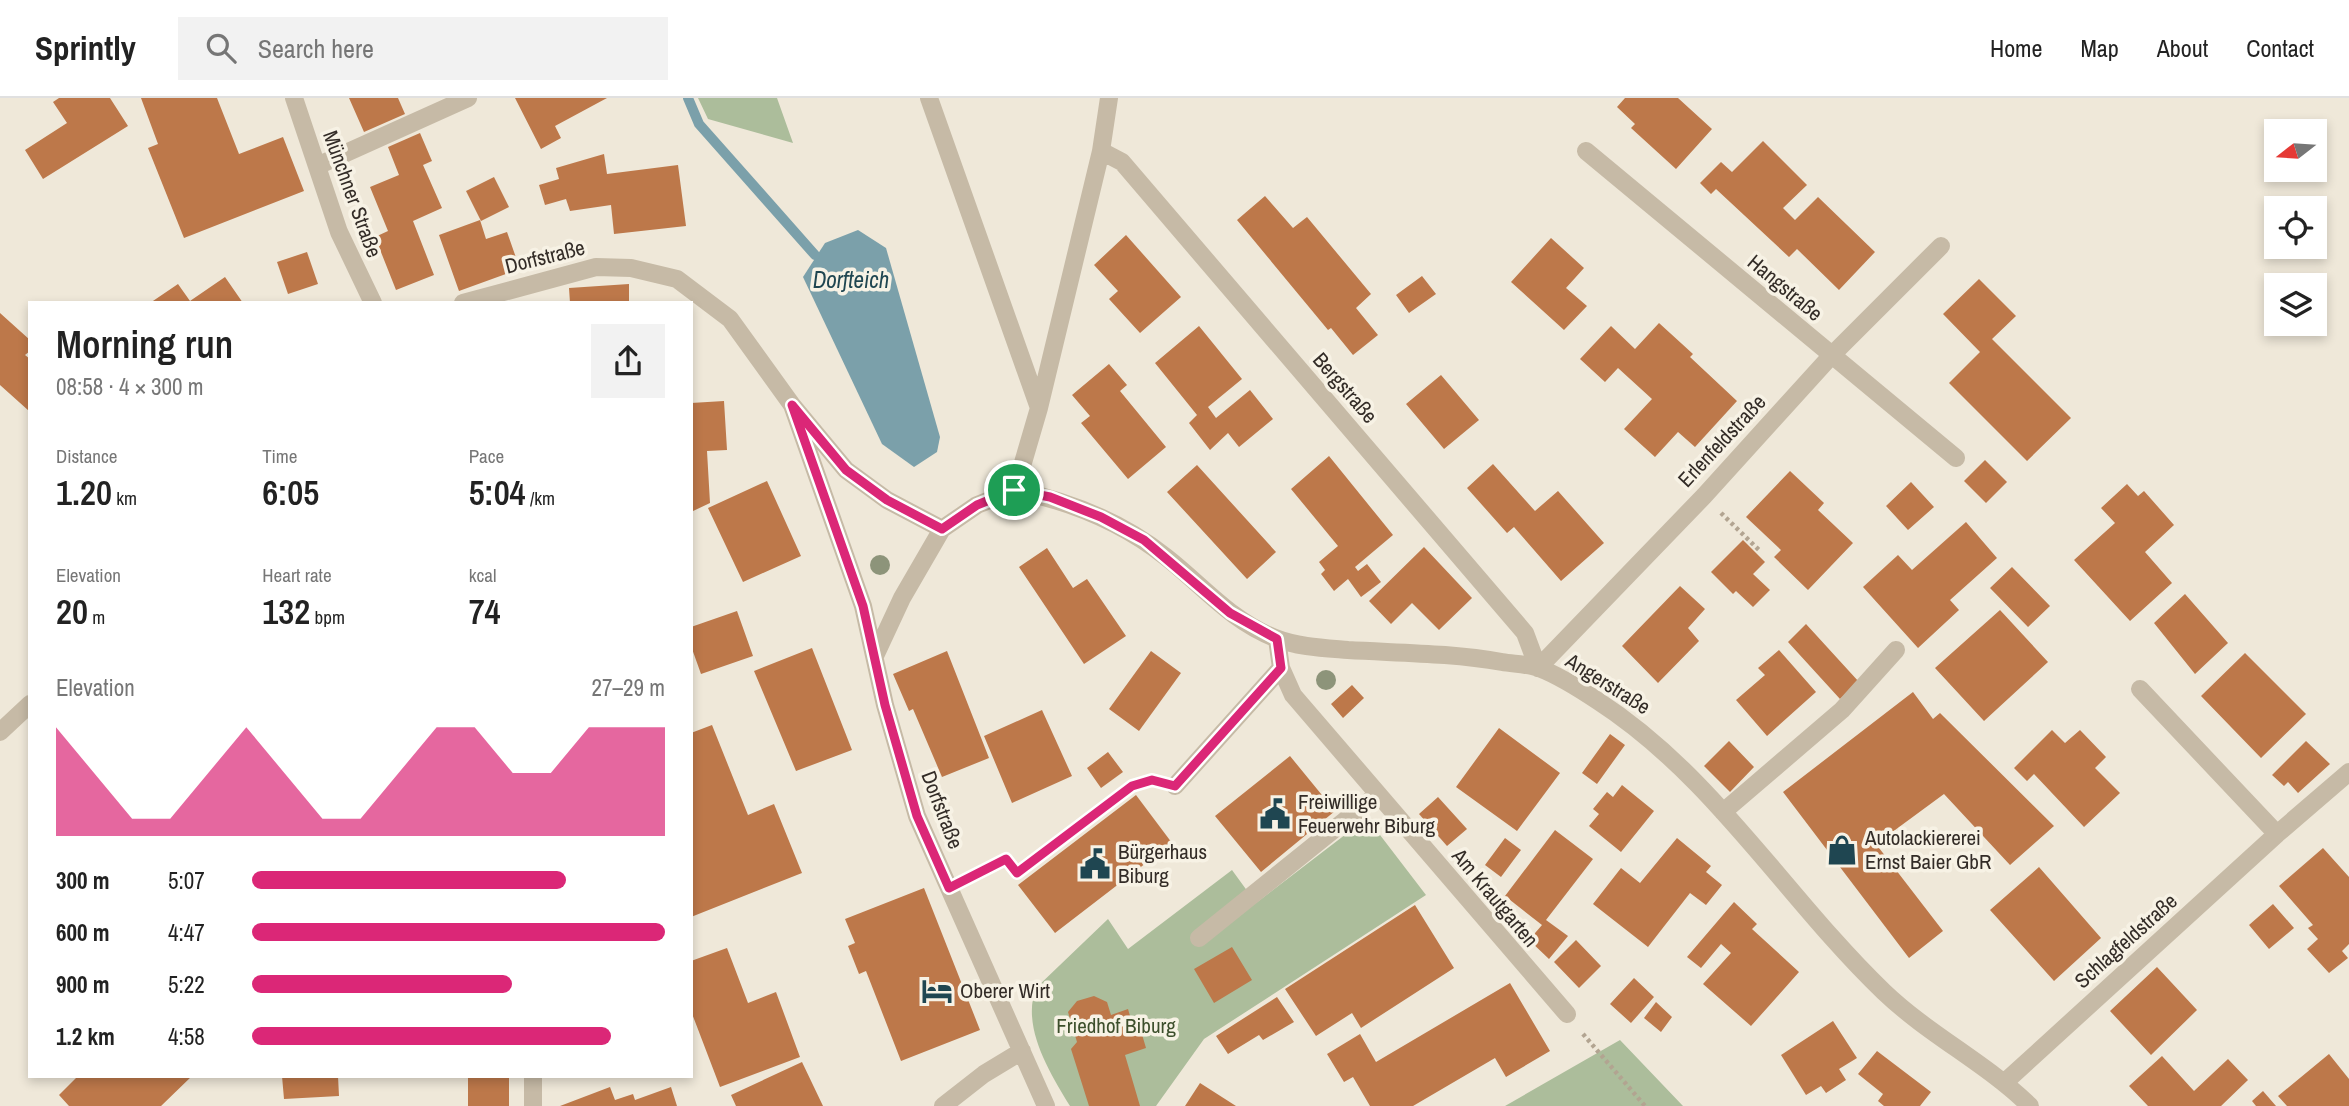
<!DOCTYPE html>
<html lang="en">
<head>
<meta charset="utf-8">
<style>
	:root { --surface:#fff; --page:#f2f2f2; --text:#222; --muted:#767676; --line:#e0e0e0; --accent:#db2777 }
	body { margin:0; font-family:"Archivo Narrow",sans-serif; background:var(--page); color:var(--text); height:100vh; display:flex; flex-direction:column; font-size:26px; white-space:nowrap }
	* { box-sizing:border-box; margin:0 }
	p { font-size:23px; color:var(--muted) }
	.icon { flex:none; width:38px; height:38px; fill:none; stroke:currentColor; stroke-width:2; stroke-linecap:round; stroke-linejoin:round }
	.map { position:relative; flex:1; overflow:hidden }
	.sheet { position:absolute; left:28px; top:203px; width:665px; height:777px; display:flex; flex-direction:column; background:var(--surface); border-radius:0px; box-shadow:0 4px 10px #0003 }
	.sheet>* { flex:none }
	.needle { width:46px; rotate:253deg }
	.buttons { position:absolute; left:2264px; top:21px; display:grid; gap:14px }
	.buttons a { display:grid; place-items:center; width:63px; height:63px; border-radius:0px; background:var(--surface); box-shadow:0 4px 10px #0003; font-size:35px }
	.pin { position:absolute; display:grid; place-items:center; width:60px; height:60px; color:#fff; margin:-30px; border:4px solid #fff; border-radius:50%; box-shadow:0 2px 7px #0007 }
	.round { display:grid; place-items:center; flex:none; width:74px; height:74px; border-radius:0px; background:var(--page) }
	.overview { display:flex; align-items:center; justify-content:space-between; height:119px; padding:0 28px }
	h1 { font-size:38px; font-weight:600; line-height:52px }
	.metrics { display:grid; grid-template-columns:repeat(3,1fr); gap:10px; height:119px; padding:7px 28px }
	.metrics div { display:grid; align-content:center }
	.metrics b { font-size:35px; font-weight:600 }
	.metrics small { font-size:19px; font-weight:400 }
	.metrics p { font-size:19px }
	.chart { height:196px; padding:14px 28px }
	.chart p { display:flex; justify-content:space-between }
	.chart svg { width:100%; height:126px; margin-top:7px; fill:var(--accent); opacity:.7 }
	ul { padding:0 28px; list-style:none; font-size:23px }
	li { display:grid; grid-template-columns:112px 84px 1fr; align-items:center; height:52px }
	li i { height:18px; border-radius:9px; background:var(--accent) }
	header { display:flex; align-items:center; gap:42px; box-sizing:border-box; height:98px; padding:0 35px; background:var(--surface); border-bottom:2px solid var(--line) }
	header strong { font-size:33px }
	nav { display:flex; gap:38px; margin-inline-start:auto; font-size:24px }
	.search { width:490px; height:63px; background:var(--page); display:flex; align-items:center; gap:18px; box-sizing:border-box; padding:0 24px; border-radius:0px; color:var(--muted); font-size:26px }
	.map>svg:first-child { display:block }
	.green { fill:#acbd9b }
	.water { fill:#7ba0aa }
	.lines { fill:none; stroke-linecap:round; stroke-linejoin:round }
	.stream { stroke:#7ba0aa; stroke-width:10 }
	.building { fill:#bd784a }
	.path { stroke:#b2a491; stroke-width:4.5; stroke-dasharray:3.5 3.5; stroke-linecap:butt }
	.minor { stroke:#c6baa6; stroke-width:18 }
	.tree { fill:#8d947a }
	.route-casing { stroke:#fff; stroke-width:14 }
	.route { stroke:#db2777; stroke-width:9 }
	.labels { text-anchor:middle; stroke-width:7; stroke-linejoin:round; paint-order:stroke }
	.street-label { font-size:21px; fill:#332c27; stroke:#f7f2e5 }
	.poi-label { font-size:21px; fill:#332c27; stroke:#f7f2e5; text-anchor:start }
	.park-label { font-size:21px; fill:#3d4f2c; stroke:#f7f2e5 }
	.water-label { font-size:23px; font-style:italic; fill:#1f4651; stroke:#f7f2e5 }
</style>
</head>
<body>
<header>
<strong>Sprintly</strong>
<div class="search"><svg class="icon" aria-label="search" viewBox="0 0 24 24"><circle cx="10" cy="10" r="6"/><path d="M15 15l6 6"/></svg>Search here</div>
<nav><a>Home</a><a>Map</a><a>About</a><a>Contact</a></nav>
</header>
<div class="map">
<svg width="2349" height="1008" viewBox="0 0 2349 1008">
	<rect width="100%" height="100%" fill="#efe8d9"/>
	<path class="green" d="M698,0H777L793,45L708,21Z
		M1367,720L1426,797L1204,941L1156,1008H1070C1050,975 1021,929 1036,890L1108,821L1128,851L1232,772L1256,805Z
		M1620,942L1683,1008H1505Z"/>
	<path class="water" d="M858,132L886,150L940,339L937,354L914,369L882,346L803,179L825,145Z"/>
	<g class="lines">
		<path class="stream" d="M688,0L699,26L815,157"/>
	</g>
	<path class="building" d="M59,0H110L128,28L43,81L25,52L67,25L53,4Z
		M141,0H217L239,56L283,39L304,93L184,140L148,50L158,46Z
		M349,0H398L405,16L364,34Z
		M515,0H607L555,28L561,40L541,51Z
		M1625,0H1678L1712,31L1676,71L1631,30L1635,26L1617,9Z
		M420,35L432,63L423,67L442,110L413,123L434,177L396,192L375,139L388,133L370,89L399,77L388,49Z
		M1763,43L1807,87L1783,110L1795,122L1818,99L1875,154L1839,192L1797,151L1789,159L1716,91L1711,96L1700,85L1721,64L1732,74Z
		M604,56L607,76L678,67L686,128L614,136L611,107L570,113L566,101L545,107L539,87L559,81L556,70Z
		M494,79L509,109L481,123L466,93Z
		M1265,98L1293,130L1307,119L1371,196L1356,210L1378,237L1353,257L1331,230L1328,232L1237,122Z
		M480,122L486,141L507,134L520,171L459,193L439,137Z
		M1126,137L1181,199L1140,235L1109,201L1118,193L1094,167Z
		M1551,140L1584,170L1566,190L1587,208L1564,232L1511,184Z
		M307,154L318,186L288,196L277,164Z
		M1422,178L1436,196L1409,215L1396,197Z
		M225,179L243,205H150L178,186L190,203Z
		M1979,181L2016,218L1992,241L2071,320L2027,363L1949,285L1980,254L1943,216Z
		M629,186V205H570L569,190Z
		M0,215L30,242V253L25,257L30,261L29,313L0,287Z
		M1659,225L1693,256L1690,259L1737,303L1695,349L1678,334L1655,359L1624,331L1652,301L1618,270L1605,284L1580,261L1611,228L1635,251Z
		M1199,228L1242,281L1208,309L1216,320L1250,292L1273,321L1239,349L1228,335L1210,352L1189,325L1197,317L1155,265Z
		M1109,266L1127,287L1120,293L1166,349L1128,381L1081,325L1090,318L1072,297Z
		M1441,277L1479,322L1444,351L1406,306Z
		M724,303L727,352L707,353L710,405L691,414V305Z
		M1329,358L1393,437L1355,469L1358,473L1367,466L1381,484L1361,499L1348,481L1334,493L1321,476L1325,472L1319,464L1338,448L1291,391Z
		M1985,362L2007,384L1986,405L1964,383Z
		M1493,366L1535,413L1558,393L1604,445L1561,483L1514,429L1507,435L1467,390Z
		M1197,367L1276,454L1247,481L1167,394Z
		M1790,373L1824,405L1818,412L1853,445L1808,492L1774,459L1781,452L1746,419Z
		M767,383L801,458L743,484L708,410Z
		M1911,384L1934,409L1908,432L1886,408Z
		M2127,386L2138,398L2144,393L2174,427L2145,454L2172,485L2130,523L2074,462L2115,425L2101,410Z
		M1966,424L1997,460L1950,502L1959,512L1918,550L1863,489L1898,457L1912,472Z
		M1743,442L1765,464L1753,476L1770,492L1753,509L1736,493L1733,496L1711,474Z
		M1424,449L1472,500L1439,532L1412,505L1391,526L1369,503Z
		M1047,450L1073,490L1087,481L1126,538L1084,566L1019,469Z
		M2012,469L2050,508L2028,529L1990,490Z
		M1680,488L1705,511L1688,530L1699,543L1658,585L1622,548Z
		M2185,496L2228,545L2195,576L2154,525Z
		M2000,512L2048,564L1984,623L1935,570Z
		M737,513L753,558L701,576L691,548V529Z
		M1806,526L1859,584L1840,601L1788,544Z
		M812,550L852,652L796,673L754,573Z
		M1779,552L1816,594L1767,638L1736,602L1765,577L1758,570Z
		M947,553L989,660L942,679L913,611L909,613L893,576Z
		M1151,553L1181,575L1139,633L1109,611Z
		M2245,555L2306,616L2261,660L2201,598Z
		M1352,587L1364,600L1343,620L1331,606Z
		M1913,594L1933,621L1940,615L2054,728L2010,767L1944,696L1876,746L1943,833L1909,860L1783,694Z
		M1042,612L1072,678L1012,705L984,638Z
		M712,627L748,717L774,706L802,775L691,819V635Z
		M1499,630L1560,675L1517,733L1456,689Z
		M2052,632L2065,645L2080,632L2106,659L2095,670L2120,695L2084,729L2034,676L2027,683L2014,670Z
		M1610,636L1625,647L1597,686L1582,675Z
		M1729,643L1754,669L1730,694L1704,668Z
		M2306,643L2330,666L2298,695L2288,684L2284,688L2272,677Z
		M1108,654L1123,674L1101,690L1087,670Z
		M1290,658L1335,713L1261,774L1215,718Z
		M1622,687L1654,713L1621,754L1589,728L1599,716L1593,711L1607,694L1613,699Z
		M1136,697L1172,745L1055,835L1018,787Z
		M1438,699L1467,731L1447,748L1419,716Z
		M1555,732L1593,761L1546,822L1568,838L1549,861L1529,842L1542,827L1505,798Z
		M1505,740L1521,752L1501,779L1485,767Z
		M1677,740L1711,768L1706,774L1722,787L1706,807L1690,795L1648,849L1593,806L1621,770L1640,785Z
		M2323,750L2349,779V846L2342,853L2348,860L2329,875L2307,851L2318,841L2308,830L2313,827L2279,788Z
		M2039,769L2101,840L2054,883L1990,812Z
		M924,790L980,932L901,963L866,873L859,876L848,848L855,845L845,821Z
		M1734,804L1757,826L1752,831L1799,874L1751,928L1703,886L1731,855L1721,846L1701,870L1687,859Z
		M2273,806L2294,830L2269,851L2249,827Z
		M1415,807L1454,870L1361,930L1352,915L1316,938L1285,891Z
		M1576,842L1601,868L1579,890L1554,864Z
		M1232,849L1252,882L1214,905L1194,871Z
		M727,850L748,905L776,894L800,959L720,989L691,913V863Z
		M2157,869L2197,912L2151,957L2110,913Z
		M1634,880L1654,899L1631,925L1610,906Z
		M1510,885L1550,953L1506,979L1495,960L1413,1008H1370L1353,979L1344,984L1327,956L1360,936L1376,964Z
		M1094,898L1107,904L1111,917L1128,911L1135,935L1141,933L1146,950L1125,957L1140,1008H1089L1071,951L1077,944L1068,914L1077,903Z
		M1277,899L1294,924L1263,942L1259,937L1228,956L1216,938Z
		M1656,904L1672,919L1661,934L1644,920Z
		M1833,923L1857,960L1839,971L1846,982L1826,995L1821,988L1806,997L1781,957Z
		M1877,953L1931,994L1920,1008H1884L1878,1003L1883,996L1858,976Z
		M2329,956L2349,981V1008H2287L2278,998Z
		M2162,958L2194,993L2228,961L2248,982L2221,1008H2148L2129,988Z
		M802,964L823,1008H736L731,997Z
		M78,978H192L161,1008H69L59,997Z
		M282,978H338L339,998L284,1001Z
		M468,978H509V1008H468Z
		M1200,985L1236,1008H1185Z
		M610,989L615,1002L633,996L635,1002L671,989L677,1008H560Z
		M2263,993L2276,1008H2256L2252,1003Z"/>
	<g class="lines">
		<path class="path" d="M1721,415L1760,453
			M971,778L1006,761L1017,775L1132,688L1151,682
			M1583,936L1645,1008"/>
		<path class="minor" d="M294,0L339,134L373,205
			M929,0L1039,310
			M1101,53L1122,64L1525,535L1538,570L1704,398L1831,258L1941,148
			M1586,53L1956,360
			M317,68L468,0
			M463,205L596,169L631,170L677,181L730,221L792,307L846,372L887,402L942,431
			M792,307L863,508L885,607L917,718L1046,1008
			M1015,392C1069,403 1122,424 1166,459C1202,487 1231,523 1275,540C1298,549 1324,550 1348,552C1399,555 1452,555 1502,564C1514,566 1528,566 1539,570C1560,578 1580,591 1598,603C1714,678 1786,800 1884,894C1929,937 1986,965 2030,1008
			M1015,392L1039,310L1101,53L1109,0
			M1277,541L1281,570L1293,597L1567,916
			M875,558L902,500L942,431L977,407L1015,392
			M2140,591L2277,736
			M0,634L30,606
			M1175,688L1281,570
			M1723,714L1842,612L1896,552
			M1199,840L1378,696
			M2005,984L2277,736L2349,674
			M533,1008V978
			M943,1008L984,976L1022,953"/>
	</g>
	<g class="tree">
		<circle cx="880" cy="467" r="10"/>
		<circle cx="1326" cy="582" r="10"/>
	</g>
	<g class="lines">
		<g class="route-casing">
			<path id="route" d="M792,307L846,372L887,402L942,431L977,407L1014,392L1050,399L1101,419L1144,442L1230,515L1277,541L1281,570L1175,688L1152,682L1132,688L1017,775L1006,761L949,790L917,718L885,607L863,508Z"/>
		</g>
		<use href="#route" class="route"/>
	</g>
	<defs>
		<g id="civic-bare" transform="scale(2.415)"><path d="M-.6-6.5H3V-4.5H.6V-3L4-1V1h2V6H-6V1h2V-1L-.6-3ZM-1.2 2.5V6h2.4V2.5Z" fill="#1f4651" stroke="#f7f2e5" stroke-width="2.5" paint-order="stroke"/></g>
		<g id="shop-bare" transform="scale(2.415)"><path d="M-5-2.5h2.3a2.7 3.5 0 0 1 5.4 0H5L5.5 6h-11ZM-1.5-2.5h3a1.5 2.3 0 0 0-3 0Z" fill="#1f4651" stroke="#f7f2e5" stroke-width="2.5" paint-order="stroke"/></g>
		<g id="hotel-bare" transform="scale(2.415)"><path d="M-6-4.5h1.5V1H6V5H4.5V3h-9V5H-6ZM-4 0a1.8 1.8 0 1 1 3.6 0ZM.5 0V-2.5h3Q6-2.5 6 0Z" fill="#1f4651" stroke="#f7f2e5" stroke-width="2.5" paint-order="stroke"/></g>
	</defs>
	<g fill-rule="evenodd">
		<use href="#civic-bare" x="1275" y="716"/>
		<use href="#shop-bare" x="1842" y="752"/>
		<use href="#civic-bare" x="1095" y="766"/>
		<use href="#hotel-bare" x="937" y="893"/>
	</g>
	<g class="labels">
		<g class="street-label">
			<text transform="translate(352 96) rotate(70)" y="7">Münchner Straße</text>
			<text transform="translate(545 159) rotate(-14)" y="7">Dorfstraße</text>
			<text transform="translate(1785 190) rotate(40)" y="7">Hangstraße</text>
			<text transform="translate(1345 290) rotate(49)" y="7">Bergstraße</text>
			<text transform="translate(1722 343) rotate(-47)" y="7">Erlenfeldstraße</text>
			<text transform="translate(1608 586) rotate(32)" y="7">Angerstraße</text>
			<text transform="translate(942 712) rotate(69)" y="7">Dorfstraße</text>
			<text transform="translate(1495 800) rotate(50)" y="7">Am Krautgarten</text>
			<text transform="translate(2126 843) rotate(-42)" y="7">Schlagfeldstraße</text>
		</g>
		<g class="poi-label">
			<text x="1298" y="711">Freiwillige<tspan x="1298" dy="24">Feuerwehr Biburg</tspan></text>
			<text x="1865" y="747">Autolackiererei<tspan x="1865" dy="24">Ernst Baier GbR</tspan></text>
			<text x="1118" y="761">Bürgerhaus<tspan x="1118" dy="24">Biburg</tspan></text>
			<text x="960" y="900">Oberer Wirt</text>
		</g>
		<g class="park-label">
			<text x="1116" y="935">Friedhof Biburg</text>
		</g>
		<g class="water-label">
			<text x="851" y="190">Dorfteich</text>
		</g>
	</g>
</svg>
<div class="buttons">
<a><svg class="needle" viewBox="-14 -14 28 28"><path d="M0-13l5 13h-10z" fill="#e53935"/><path d="M0 13l5-13h-10z" fill="#767676"/></svg></a>
<a><svg class="icon" aria-label="locate" viewBox="0 0 24 24"><circle cx="12" cy="12" r="6"/><path d="M12 2v4M12 18v4M2 12h4M18 12h4"/></svg></a>
<a><svg class="icon" aria-label="layers" viewBox="0 0 24 24"><path d="M12 4l9 5-9 5-9-5zM3 14l9 5 9-5"/></svg></a>
</div>
<div class="pin" style="left:1014px;top:392px;background:#1e9e55"><svg class="icon" aria-label="arrive" viewBox="0 0 24 24"><path d="M6 21V4h12l-3 4 3 4H6"/></svg></div>
<section class="sheet">
<div class="overview"><div><h1>Morning run</h1><p>08:58 · 4 × 300 m</p></div><a class="round"><svg class="icon" aria-label="share" viewBox="0 0 24 24"><path d="M12 15V3M7 8l5-5 5 5M5 13v7h14v-7"/></svg></a></div>
<div class="metrics">
<div><p>Distance</p><b>1.20<small> km</small></b></div>
<div><p>Time</p><b>6:05</b></div>
<div><p>Pace</p><b>5:04<small> /km</small></b></div>
</div>
<div class="metrics">
<div><p>Elevation</p><b>20<small> m</small></b></div>
<div><p>Heart rate</p><b>132<small> bpm</small></b></div>
<div><p>kcal</p><b>74</b></div>
</div>
<div class="chart"><p><span>Elevation</span>27–29 m</p>
<svg viewBox="0 0 160 44" preserveAspectRatio="none"><path d="M0 44V6L10 22L20 38L30 38L40 22L50 6L60 22L70 38L80 38L90 22L100 6L110 6L120 22L130 22L140 6L150 6L160 6V44z"/></svg>
</div>
<ul>
<li><b>300 m</b>5:07<i style="width:76%"></i></li>
<li><b>600 m</b>4:47<i style="width:100%"></i></li>
<li><b>900 m</b>5:22<i style="width:63%"></i></li>
<li><b>1.2 km</b>4:58<i style="width:87%"></i></li>
</ul>
</section>
</div>
</body>
</html>
